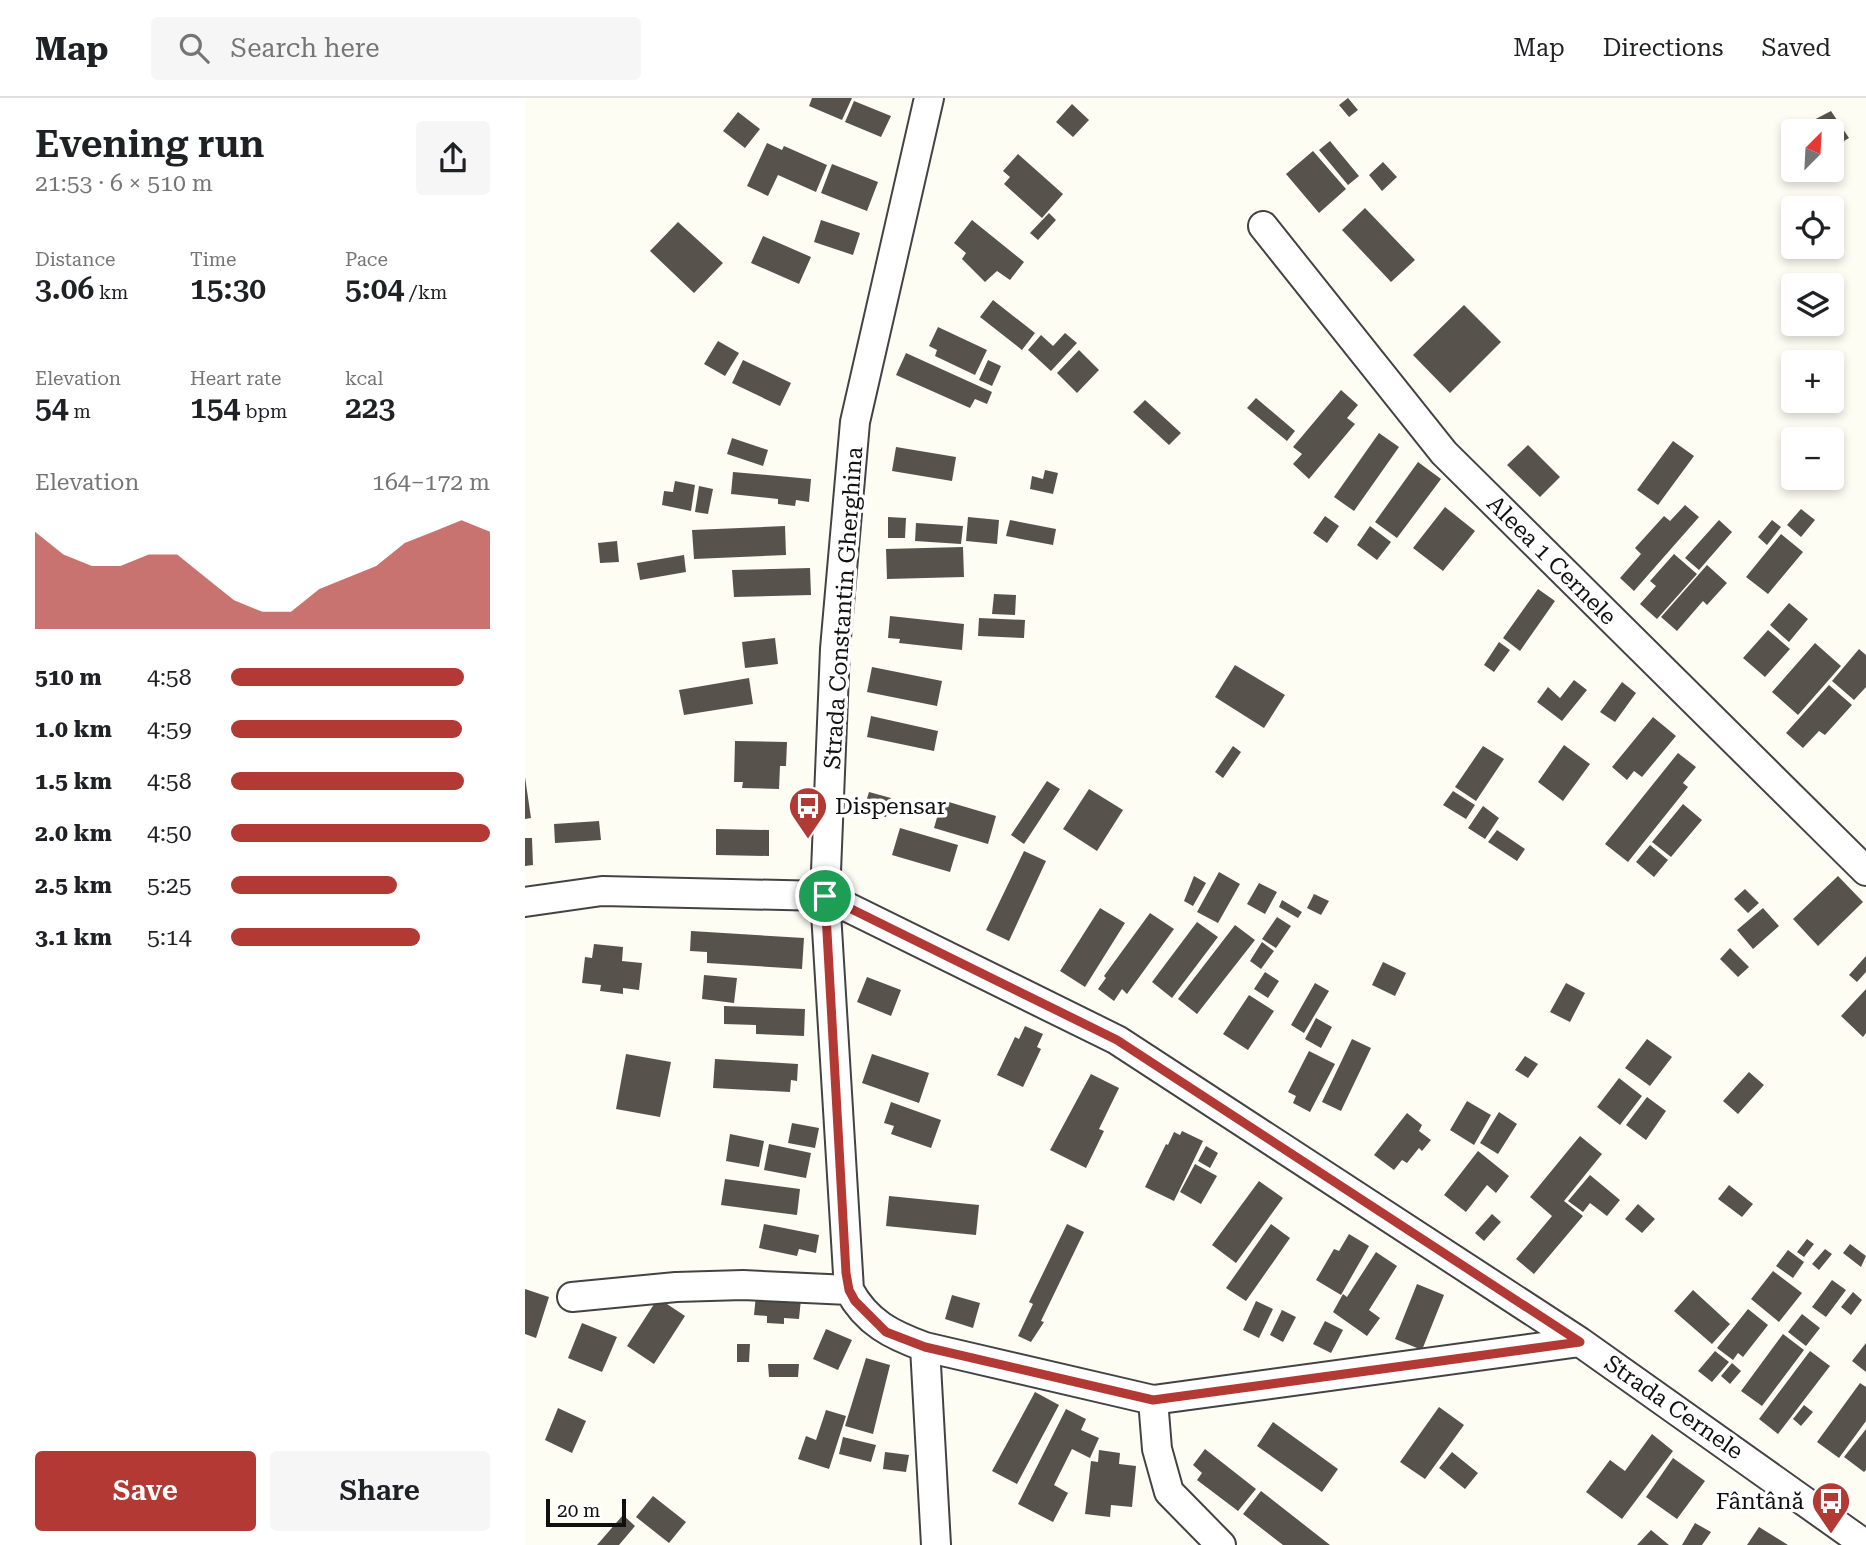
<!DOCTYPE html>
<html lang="en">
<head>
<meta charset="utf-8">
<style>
	:root { --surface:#fff; --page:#f6f6f6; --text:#202124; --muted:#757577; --line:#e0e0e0; --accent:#b33935 }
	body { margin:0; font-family:"Roboto Serif",serif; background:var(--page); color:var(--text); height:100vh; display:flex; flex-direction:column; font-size:26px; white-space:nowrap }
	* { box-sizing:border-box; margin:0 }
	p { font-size:23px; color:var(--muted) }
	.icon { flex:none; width:38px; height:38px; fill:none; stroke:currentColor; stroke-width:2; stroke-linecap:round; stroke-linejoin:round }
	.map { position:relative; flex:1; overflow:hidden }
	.details { display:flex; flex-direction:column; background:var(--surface); width:525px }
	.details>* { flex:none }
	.needle { width:46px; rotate:24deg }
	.fabs { position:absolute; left:1256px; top:21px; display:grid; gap:14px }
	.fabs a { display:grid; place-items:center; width:63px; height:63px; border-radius:7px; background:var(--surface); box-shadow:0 4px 10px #0003; font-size:35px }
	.scale { position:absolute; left:21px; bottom:18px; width:80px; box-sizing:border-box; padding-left:7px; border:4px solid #101010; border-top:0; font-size:19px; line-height:24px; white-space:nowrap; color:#101010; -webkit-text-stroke:5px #fff; paint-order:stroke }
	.pin { position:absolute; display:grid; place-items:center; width:60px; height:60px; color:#fff; margin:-30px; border:4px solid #fff; border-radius:50%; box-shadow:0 2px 7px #0007 }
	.round { display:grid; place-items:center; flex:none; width:74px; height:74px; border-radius:7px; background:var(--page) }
	.headline { display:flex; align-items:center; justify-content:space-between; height:119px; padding:0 35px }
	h1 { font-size:38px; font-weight:600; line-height:52px }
	.figures { display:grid; grid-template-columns:repeat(3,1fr); gap:10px; height:119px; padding:7px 35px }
	.figures div { display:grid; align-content:center }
	.figures b { font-size:30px; font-weight:600 }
	.figures small { font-size:19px; font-weight:400 }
	.figures p { font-size:19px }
	.chart { height:196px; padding:14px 35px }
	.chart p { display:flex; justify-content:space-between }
	.chart svg { width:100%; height:126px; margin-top:7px; fill:var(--accent); opacity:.7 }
	.action { display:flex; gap:14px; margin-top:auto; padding:14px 35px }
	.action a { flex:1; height:80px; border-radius:7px; background:var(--accent); color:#fff; font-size:28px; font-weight:600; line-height:80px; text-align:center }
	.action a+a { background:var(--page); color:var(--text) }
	ul { padding:0 35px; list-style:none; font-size:23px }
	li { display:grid; grid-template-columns:112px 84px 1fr; align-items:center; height:52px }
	li i { height:18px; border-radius:9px; background:var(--accent) }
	header { display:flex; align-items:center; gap:42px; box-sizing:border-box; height:98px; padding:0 35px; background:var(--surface); border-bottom:2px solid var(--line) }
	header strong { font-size:33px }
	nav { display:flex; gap:38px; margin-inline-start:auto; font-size:24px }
	.search { width:490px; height:63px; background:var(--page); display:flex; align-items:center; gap:18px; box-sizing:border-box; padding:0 24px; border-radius:7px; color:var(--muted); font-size:26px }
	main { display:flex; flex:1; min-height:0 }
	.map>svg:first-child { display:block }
	.building { fill:#58524d }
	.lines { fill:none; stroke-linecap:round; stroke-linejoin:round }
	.minor-casing { stroke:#434343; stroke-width:32 }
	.minor { stroke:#fff; stroke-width:28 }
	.route-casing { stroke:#fff; stroke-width:14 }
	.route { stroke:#b33935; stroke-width:9 }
	.labels { text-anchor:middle; stroke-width:7; stroke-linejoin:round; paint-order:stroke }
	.street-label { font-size:23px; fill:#101010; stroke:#fff }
	.poi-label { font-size:23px; fill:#101010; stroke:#fff; text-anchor:start }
</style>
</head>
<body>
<header>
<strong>Map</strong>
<div class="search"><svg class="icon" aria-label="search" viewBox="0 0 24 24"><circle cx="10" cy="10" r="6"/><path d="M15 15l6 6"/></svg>Search here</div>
<nav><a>Map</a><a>Directions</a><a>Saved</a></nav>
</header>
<main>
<section class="details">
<div class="headline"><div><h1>Evening run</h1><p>21:53 · 6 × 510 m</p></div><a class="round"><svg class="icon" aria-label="share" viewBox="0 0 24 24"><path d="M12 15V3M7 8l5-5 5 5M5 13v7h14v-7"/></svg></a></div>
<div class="figures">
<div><p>Distance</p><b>3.06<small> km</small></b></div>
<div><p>Time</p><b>15:30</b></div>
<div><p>Pace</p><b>5:04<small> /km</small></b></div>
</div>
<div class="figures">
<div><p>Elevation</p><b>54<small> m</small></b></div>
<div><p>Heart rate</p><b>154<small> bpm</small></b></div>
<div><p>kcal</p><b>223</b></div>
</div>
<div class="chart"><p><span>Elevation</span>164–172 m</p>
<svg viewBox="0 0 160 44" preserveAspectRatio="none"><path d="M0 44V10L10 18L20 22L30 22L40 18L50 18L60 26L70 34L80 38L90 38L100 30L110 26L120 22L130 14L140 10L150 6L160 10V44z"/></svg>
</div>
<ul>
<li><b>510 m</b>4:58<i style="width:90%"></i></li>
<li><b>1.0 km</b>4:59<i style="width:89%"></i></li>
<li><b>1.5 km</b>4:58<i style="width:90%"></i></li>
<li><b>2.0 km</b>4:50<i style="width:100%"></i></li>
<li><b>2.5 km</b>5:25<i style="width:64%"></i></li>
<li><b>3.1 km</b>5:14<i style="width:73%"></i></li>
</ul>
<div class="action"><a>Save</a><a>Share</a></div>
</section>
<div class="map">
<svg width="1341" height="1447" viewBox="0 0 1341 1447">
	<rect width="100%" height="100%" fill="#fefdf4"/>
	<path class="building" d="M287,0H327L317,22L284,8Z
		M823,0L833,12L824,19L814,7Z
		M329,3L366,18L356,39L320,24Z
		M547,6L564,22L548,39L531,24Z
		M1306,13L1324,40L1307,50V33H1287L1281,26Z
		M213,14L235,31L220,50L198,33Z
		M805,43L834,78L823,87L794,52Z
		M242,45L257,52L259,48L302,67L291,94L253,77L243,98L222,88Z
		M788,53L821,91L794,115L761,76Z
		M493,56L538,96L517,120L479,86L485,79L478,73Z
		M858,64L872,79L857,93L844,77Z
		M307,66L353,84L342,113L296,95Z
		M840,110L890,162L866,184L817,132Z
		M524,115L531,122L513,142L505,135Z
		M296,122L335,135L328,157L289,144Z
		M447,122L499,164L485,182L472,173L460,184L437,161L441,155L429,145Z
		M153,124L198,165L169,195L125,153Z
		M238,138L286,159L274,186L226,165Z
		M468,202L510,235L497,252L455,219Z
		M939,207L976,244L925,295L888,257Z
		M413,229L462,252L450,277L410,258L412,252L404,248Z
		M540,235L552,245L526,273L503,252L516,237L528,248Z
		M193,243L214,255L200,278L179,266Z
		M554,252L574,272L552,295L532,275Z
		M381,255L467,294L462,306L450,301L445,310L371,277Z
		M218,262L266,285L255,308L207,285Z
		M463,262L476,268L467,288L454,282Z
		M816,292L833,307L822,320L830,326L784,381L768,366L777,356L768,349Z
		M731,300L770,333L762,343L722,310Z
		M620,302L656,335L644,347L608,314Z
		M854,335L874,349L829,413L809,399Z
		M207,340L243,352L238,368L202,356Z
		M1148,343L1169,358L1133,407L1112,392Z
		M1003,347L1035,379L1015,399L982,367Z
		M371,349L431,359L427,383L367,373Z
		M893,364L916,381L872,440L850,424Z
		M520,372L533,375L528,396L505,391L507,378L518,381Z
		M208,374L286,381L284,404L271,402L270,408L253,406V401L206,396Z
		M150,383L170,387L166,413L137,407L139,393L148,394Z
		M174,388L188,391L183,416L170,414Z
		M1160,407L1174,419L1109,493L1095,480L1116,456L1110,450L1139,418L1145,423Z
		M920,409L950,433L918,473L888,450Z
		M1276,411L1290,422L1276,439L1262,427Z
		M800,418L814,428L802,445L788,435Z
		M363,419L381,420L380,440H363Z
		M443,419L474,422L472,446L441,443Z
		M485,422L531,431L528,447L481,438Z
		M1194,422L1207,434L1174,472L1160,460Z
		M1247,422L1256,429L1242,447L1233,439Z
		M391,425L438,428L436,446L390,443Z
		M260,428L261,457L169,461L167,432Z
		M845,428L866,444L852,462L832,447Z
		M1256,436L1278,454L1243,496L1221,479Z
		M92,443L94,464L75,465L73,445Z
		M438,449L439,479L362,481L361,451Z
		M1149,456L1172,476L1132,521L1115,506L1131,488L1125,483Z
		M159,457L161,474L115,482L112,465Z
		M1182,467L1202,485L1182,507L1178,503L1152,533L1136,519Z
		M285,470L286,497L209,499L207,472Z
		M1013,491L1030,503L995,553L978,540Z
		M469,496L491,497L490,517L467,516Z
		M1264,505L1283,521L1264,544L1245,527Z
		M365,518L439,526L437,552L374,545L375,541L363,540Z
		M454,520L500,522L499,540L453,538Z
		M1243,532L1265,551L1240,579L1218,560Z
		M250,540L253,566L220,570L217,544Z
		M974,544L985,552L969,574L959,567Z
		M1290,545L1316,568L1273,617L1247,594Z
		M1334,551L1341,557V589L1329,602L1307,583Z
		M710,567L760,597L739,630L690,599Z
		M347,569L417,583L412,608L342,594Z
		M224,580L228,606L159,617L154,592Z
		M1049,582L1062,592L1037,623L1012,604L1023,589L1035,600Z
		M1097,584L1111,595L1090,624L1075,614Z
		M1304,587L1327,607L1300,637L1294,633L1278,650L1261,635Z
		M346,618L413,633L409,653L342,639Z
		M1128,619L1151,638L1117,679L1109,673L1102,682L1087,669Z
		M210,643L262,644L261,668H255L254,691L217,690L218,684H209Z
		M1039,647L1065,666L1038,703L1013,684Z
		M708,648L716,654L698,680L690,674Z
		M958,648L979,661L951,703L930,689Z
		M1153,655L1171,669L1158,685L1163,689L1103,764L1080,746Z
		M0,679L6,720L0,721Z
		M522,683L535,691L499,746L486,737Z
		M564,691L598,712L572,753L538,731Z
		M928,693L950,707L941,721L918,707Z
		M344,694L366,700L361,719L338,713Z
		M417,702L471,718L463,746L409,730Z
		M1158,706L1177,722L1146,759L1127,744Z
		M958,708L974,720L960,741L943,730Z
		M74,723L76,742L30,745L29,726Z
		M375,730L433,747L425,774L367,757Z
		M191,731L244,732V758L191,757Z
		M972,732L1000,751L992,763L963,744Z
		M0,740H7L8,767L0,768Z
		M1125,747L1143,762L1129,779L1111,764Z
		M499,753L521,763L484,843L461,832Z
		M694,774L715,786L693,825L672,814Z
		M669,778L681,785L668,808L659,803Z
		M1313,778L1338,804L1293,848L1268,821Z
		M734,785L752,794L740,816L722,806Z
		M1220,791L1234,805L1223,815L1209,801Z
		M789,796L804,803L796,817L782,810Z
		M757,802L777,814L773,820L754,809Z
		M575,810L600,825L560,889L535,873Z
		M1238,810L1254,828L1228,851L1212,832Z
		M625,815L649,831L602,896L597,891L589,903L573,891L581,880L579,878Z
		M752,819L766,828L751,850L737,841Z
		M672,824L693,839L647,900L627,884Z
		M710,827L730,842L672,916L653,901Z
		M166,833L279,840L277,871L182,865V854L165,853Z
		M737,844L749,853L736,871L725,863Z
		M69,846L98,849L97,863L117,865L114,892L98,890V896L75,893L76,887L57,885L60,859L67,860Z
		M1205,850L1224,869L1213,879L1195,861Z
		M1341,858V874L1332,884L1324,877Z
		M858,864L881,875L870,898L847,887Z
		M740,874L754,883L743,900L729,891Z
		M179,877L212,880L209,905L177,901Z
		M342,879L376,892L366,918L332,904Z
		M790,885L804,893L779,935L766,927Z
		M1041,885L1060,895L1045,924L1025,914Z
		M1341,891V935L1338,939L1316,918Z
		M724,897L749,913L723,952L698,936Z
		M199,908L280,911L279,938L231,936V927L199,926Z
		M791,920L807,929L796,950L780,941Z
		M500,928L518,936L512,949L516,951L498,989L472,977L490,939L494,941Z
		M827,941L846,950L816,1013L797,1004Z
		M1122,941L1147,959L1125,988L1100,970Z
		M784,953L810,966L785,1014L768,1005L771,998L763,994Z
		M101,956L146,964L135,1019L91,1011Z
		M347,956L404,975L394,1005L337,985Z
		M1000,958L1013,966L1003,980L990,972Z
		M190,961L273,966L272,983L266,982L265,994L188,990Z
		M1224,974L1239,987L1213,1016L1198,1003Z
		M566,976L594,990L574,1031L579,1033L561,1070L525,1052Z
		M1094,980L1117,998L1095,1027L1072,1009Z
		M1122,999L1141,1013L1121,1042L1101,1027Z
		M942,1003L966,1017L949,1047L925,1032Z
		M366,1004L416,1022L406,1050L366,1036L369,1028L359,1025Z
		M974,1014L992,1026L973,1056L955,1045Z
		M882,1015L897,1027L894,1033L906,1042L897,1053L894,1050L882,1065L877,1062L869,1072L849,1057Z
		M267,1025L294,1030L290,1050L263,1045Z
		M657,1033L678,1043L649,1103L620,1089L641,1046L643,1047L649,1034L655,1037Z
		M205,1036L239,1043L234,1069L201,1063Z
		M1055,1038L1077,1056L1039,1103L1058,1118L1009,1176L991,1161L1027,1118L1005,1099Z
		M244,1046L286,1055L281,1080L239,1072Z
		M681,1048L693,1055L685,1070L673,1063Z
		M953,1053L984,1078L971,1095L962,1087L941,1114L919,1097Z
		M670,1066L692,1078L676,1106L655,1094Z
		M1065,1077L1095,1102L1082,1118L1065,1105L1058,1114L1043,1103Z
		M200,1081L275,1091L272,1117L196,1107Z
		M734,1083L758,1100L711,1165L687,1147Z
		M1204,1087L1228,1106L1217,1119L1193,1101Z
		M364,1098L454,1107L451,1137L361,1128Z
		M1113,1106L1130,1121L1117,1135L1100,1121Z
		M967,1116L976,1124L959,1143L950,1135Z
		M239,1126L294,1137L291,1155L274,1151L272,1158L234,1150Z
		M542,1126L559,1134L516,1223L519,1224L506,1244L493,1238L508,1206L504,1204Z
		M746,1126L765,1140L721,1203L701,1190Z
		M824,1136L844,1148L816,1197L791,1182L809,1151L814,1153Z
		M1282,1141L1289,1146L1279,1159L1272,1154Z
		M1325,1146L1341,1158L1336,1169L1318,1155Z
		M1300,1151L1307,1156L1294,1172L1287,1166Z
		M1263,1152L1279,1164L1268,1180L1251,1168Z
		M851,1154L872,1168L844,1212L855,1220L842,1238L808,1214L818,1196L822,1199Z
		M1248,1173L1277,1195L1254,1224L1226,1201Z
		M1307,1182L1321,1192L1301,1219L1287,1209Z
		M892,1186L919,1197L897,1252L870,1241Z
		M0,1191L24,1199L11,1240L0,1236Z
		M1168,1192L1205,1226L1187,1246L1149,1213Z
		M1328,1194L1337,1202L1326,1217L1316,1209Z
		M231,1197L276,1201L274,1221L259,1220V1226L242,1225V1218L229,1217Z
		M427,1197L455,1205L448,1230L420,1221Z
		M133,1200L160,1218L129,1266L102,1248Z
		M731,1203L748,1211L734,1240L718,1232Z
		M1223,1211L1243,1227L1218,1259L1213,1255L1208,1262L1192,1250Z
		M757,1212L771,1219L758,1244L745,1237Z
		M1277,1216L1295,1230L1281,1248L1263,1234Z
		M800,1223L818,1232L806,1255L788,1246Z
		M57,1225L92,1239L77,1274L43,1260Z
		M301,1231L327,1242L313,1272L288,1261Z
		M1258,1236L1279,1252L1237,1308L1216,1293Z
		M1341,1245V1274L1327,1263Z
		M212,1246H225L224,1264H212Z
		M1190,1253L1204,1264L1187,1284L1173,1273Z
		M1285,1253L1305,1268L1253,1336L1234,1321Z
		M341,1260L365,1267L348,1336L320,1328Z
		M1207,1265L1216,1273L1205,1286L1196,1278Z
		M243,1266H274L273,1279H244Z
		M1335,1285L1341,1289V1323L1314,1360L1292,1344Z
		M510,1294L534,1307L492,1386L467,1373Z
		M1279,1307L1288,1314L1276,1328L1268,1321Z
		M914,1309L939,1327L900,1381L875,1364Z
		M33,1310L61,1323L47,1355L20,1342Z
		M541,1311L561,1321L556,1332L574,1340L565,1360L547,1351L529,1387L543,1395L528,1424L493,1406Z
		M301,1312L321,1318L304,1371L273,1361L281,1338L291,1342Z
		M748,1324L813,1371L797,1394L732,1348Z
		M1341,1331V1372L1339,1374L1319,1359Z
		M1127,1336L1148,1353L1097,1421L1061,1394L1085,1362L1100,1373Z
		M318,1339L351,1347L346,1364L314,1356Z
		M680,1351L731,1391L713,1413L672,1382L677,1375L668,1367Z
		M574,1352L595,1355L594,1366L611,1368L607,1409L586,1407L585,1419L560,1416L566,1363L573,1364Z
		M360,1354L384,1357L381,1374L358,1371Z
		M927,1354L953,1375L940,1391L914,1370Z
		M1148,1360L1180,1383L1152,1421L1121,1399Z
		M736,1393L805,1447H758L718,1416Z
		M128,1398L161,1424L144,1445L111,1419Z
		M98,1417L110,1428L94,1447H72Z
		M1170,1425L1186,1434L1177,1447H1157Z
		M1234,1429L1263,1447H1222Z
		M1126,1432L1144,1447H1112Z"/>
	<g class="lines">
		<g class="minor-casing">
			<path id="minor" d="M404,0L330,324L310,551L300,798L324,1192C342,1225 367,1237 400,1249L411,1447
				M738,128L919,355L1341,773
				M0,804L77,793L300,798L592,942L1055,1244L1341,1447
				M47,1199L151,1189L218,1187L324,1192
				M400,1249L628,1302L1055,1244
				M628,1302L632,1351L644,1394L696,1447"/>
		</g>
		<use href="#minor" class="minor"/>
	</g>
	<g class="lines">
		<g class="route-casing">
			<path id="route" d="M300,798L592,942L1055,1244L628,1302L400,1249L361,1234L330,1203L324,1192L321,1175Z"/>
		</g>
		<use href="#route" class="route"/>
	</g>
	<defs>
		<g id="bus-pin" transform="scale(2.0125)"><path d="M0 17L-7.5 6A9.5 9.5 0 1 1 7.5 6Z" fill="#b33935" stroke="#fff"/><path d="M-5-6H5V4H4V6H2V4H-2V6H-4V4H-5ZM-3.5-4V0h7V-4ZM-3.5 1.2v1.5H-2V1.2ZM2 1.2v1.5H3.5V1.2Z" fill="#fff"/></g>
	</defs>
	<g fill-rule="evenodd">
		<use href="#bus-pin" x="283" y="708"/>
		<use href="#bus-pin" x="1306" y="1403"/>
	</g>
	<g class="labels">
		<g class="street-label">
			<text transform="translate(1027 462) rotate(45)" y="8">Aleea 1 Cernele</text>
			<text transform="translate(318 510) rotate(-86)" y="8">Strada Constantin Gherghina</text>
			<text transform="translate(1149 1309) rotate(35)" y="8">Strada Cernele</text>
		</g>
		<g class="poi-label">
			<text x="310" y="716">Dispensar</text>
			<text x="1279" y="1411" text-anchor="end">Fântână</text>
		</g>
	</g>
</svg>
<div class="fabs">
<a><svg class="needle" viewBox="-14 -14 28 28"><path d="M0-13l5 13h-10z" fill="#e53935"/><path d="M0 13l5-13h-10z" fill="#757577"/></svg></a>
<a><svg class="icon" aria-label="locate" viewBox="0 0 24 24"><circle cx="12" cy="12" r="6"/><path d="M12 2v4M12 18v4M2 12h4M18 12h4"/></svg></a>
<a><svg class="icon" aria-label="layers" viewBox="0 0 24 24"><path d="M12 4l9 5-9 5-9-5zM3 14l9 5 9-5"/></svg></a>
<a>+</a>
<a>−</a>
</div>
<div class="scale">20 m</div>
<div class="pin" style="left:300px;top:798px;background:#1e9e55"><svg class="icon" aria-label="arrive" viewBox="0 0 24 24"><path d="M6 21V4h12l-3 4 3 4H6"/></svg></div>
</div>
</main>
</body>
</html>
